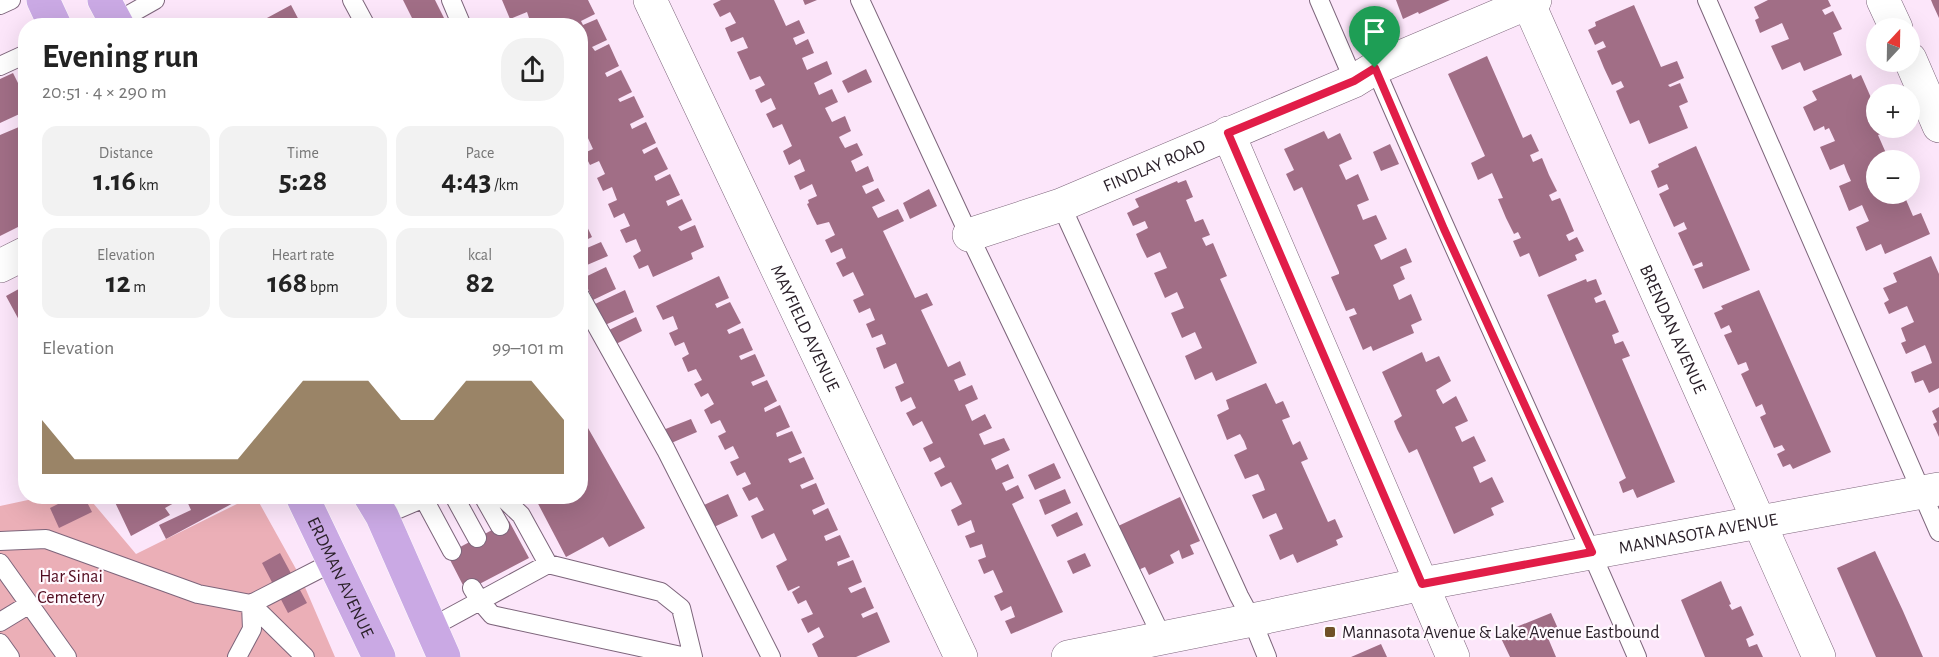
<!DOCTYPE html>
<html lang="en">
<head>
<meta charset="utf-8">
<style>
	:root { --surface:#fff; --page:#f2f2f2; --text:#222; --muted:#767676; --accent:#705127 }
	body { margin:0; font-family:"Alegreya Sans",sans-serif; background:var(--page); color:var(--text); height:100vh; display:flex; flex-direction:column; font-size:22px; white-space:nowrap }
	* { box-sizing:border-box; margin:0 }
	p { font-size:20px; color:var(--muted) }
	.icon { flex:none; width:33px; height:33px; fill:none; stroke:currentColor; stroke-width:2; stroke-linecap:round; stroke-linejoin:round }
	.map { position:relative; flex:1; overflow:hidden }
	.details { position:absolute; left:18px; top:18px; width:570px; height:486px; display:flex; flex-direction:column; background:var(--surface); border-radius:24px; box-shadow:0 6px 24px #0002 }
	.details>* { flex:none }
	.needle { width:39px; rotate:22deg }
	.tools { position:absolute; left:1866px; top:18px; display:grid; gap:12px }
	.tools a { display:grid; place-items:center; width:54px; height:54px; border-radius:50%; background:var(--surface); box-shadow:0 6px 24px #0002; font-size:30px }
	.pin { position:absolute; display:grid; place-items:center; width:51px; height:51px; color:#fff; margin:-62px -26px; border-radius:50% 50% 50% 0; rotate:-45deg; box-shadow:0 0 6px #0007 }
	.pin .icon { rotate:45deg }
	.round { display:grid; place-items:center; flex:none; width:63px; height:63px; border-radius:24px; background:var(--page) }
	.headline { display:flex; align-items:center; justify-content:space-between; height:102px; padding:0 24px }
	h1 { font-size:33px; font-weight:700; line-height:45px }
	.stats { display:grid; grid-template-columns:repeat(3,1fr); gap:9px; height:102px; padding:6px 24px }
	.stats div { display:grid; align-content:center; border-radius:15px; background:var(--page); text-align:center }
	.stats b { font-size:30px; font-weight:700 }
	.stats small { font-size:16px; font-weight:400 }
	.stats p { font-size:16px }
	.chart { height:168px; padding:12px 24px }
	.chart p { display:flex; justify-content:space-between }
	.chart svg { width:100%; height:108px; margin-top:6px; fill:var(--accent); opacity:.7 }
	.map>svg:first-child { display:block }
	.green { fill:#ebafb7 }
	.building { fill:#a16e86 }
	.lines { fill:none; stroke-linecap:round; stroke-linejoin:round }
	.lane-casing { stroke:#7d657b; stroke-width:20 }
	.street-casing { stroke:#7d657b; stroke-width:34 }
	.secondary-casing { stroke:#7d657b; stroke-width:34 }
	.primary-casing { stroke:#fff; stroke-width:34 }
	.lane { stroke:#fff; stroke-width:18 }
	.street { stroke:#fff; stroke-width:33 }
	.secondary { stroke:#fff; stroke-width:33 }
	.primary { stroke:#caa9e4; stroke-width:33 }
	.route-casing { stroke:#fff; stroke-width:12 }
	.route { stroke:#e11d48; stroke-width:8 }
	.poi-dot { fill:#705127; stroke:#fff9fe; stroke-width:2 }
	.labels { text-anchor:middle; stroke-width:4.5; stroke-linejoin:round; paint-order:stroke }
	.street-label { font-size:18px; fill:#2c222b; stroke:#fff9fe }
	.park-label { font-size:18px; fill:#510b1f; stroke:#fff9fe }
	.poi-label { font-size:18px; fill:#2c222b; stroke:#fff9fe; text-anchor:start }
</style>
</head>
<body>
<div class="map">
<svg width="1939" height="657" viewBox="0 0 1939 657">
	<rect width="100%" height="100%" fill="#fce6fa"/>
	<path class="green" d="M42,497H88L136,554L251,497H256L301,578L335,657H0V506Z"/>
	<path class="building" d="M403,0H435L448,26H416Z
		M502,0H588L595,14L581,21L583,25L597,19L607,40L592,47L595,51L609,44L619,66L605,73L607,77L621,70L632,92L618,99L620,102L634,96L644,117L630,124L632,129L646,122L656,143L642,150L644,154L657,147L668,169L654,176L656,181L670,174L680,195L666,201L668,206L682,199L692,220L678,227L681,231L695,225L704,247L691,253L693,259L653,277L648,265L639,269L633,256L641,251L636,239L626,243L620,230L630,226L624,213L614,218L608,204L617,200L612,187L603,191L597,178L605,174L599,161L590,165L584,153L593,149L587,136L580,139V26H525L523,21L529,18L527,12L510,19Z
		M721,0H774L786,26L799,20L805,33L793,38L796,45L808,39L814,53L802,58L807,70L827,61L832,74L814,83L819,95L832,89L838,102L825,108L832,122L845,116L851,131L839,137L841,141L845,148L857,143L863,155L851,161L856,172L868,166L874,181L862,186L866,194L878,188L885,201L872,207L878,218L898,209L904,221L883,231L915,298L927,293L933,305L921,310L948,367L960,361L966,375L954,380L959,391L972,385L978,399L965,405L972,421L985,414L992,428L979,434L984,445L1004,438L1010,450L991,459L996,470L1008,464L1014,478L1002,483L1006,491L1018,485L1024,498L1012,504L1063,612L1011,634L1005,621L1015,617L1011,606L1001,611L994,596L1003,592L993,570L984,574L978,560L986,557L982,544L970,548L965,536L975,532L971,520L958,526L951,510L962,504L951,482L941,487L934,473L945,467L940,457L930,462L923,448L933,443L922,421L913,426L906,413L916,408L911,397L901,402L895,387L904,383L896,363L884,369L876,348L886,344L882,334L872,338L866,324L875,320L870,308L859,313L853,300L864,295L853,272L843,277L836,263L846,258L842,248L831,253L825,240L835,235L829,222L817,225L812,215L807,204L809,203L808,200L817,196L812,184L800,190L794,176L805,171L800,159L789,165L783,151L792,146L782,124L773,128L766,114L776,109L771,98L761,103L758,97L755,90L765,85L760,76L750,80L737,52L748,48L743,37L731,42L725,28L736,23L730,12L720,17L713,4Z
		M803,0H817L805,5Z
		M1396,0H1450L1419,14L1418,12L1403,19Z
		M1768,0H1828L1831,6L1822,10L1825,15L1833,11L1842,29L1833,33L1842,55L1804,71L1800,62L1782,70L1771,46L1789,39L1782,23L1760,33L1755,20L1759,18L1754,7Z
		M1931,0H1939V18L1933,5Z
		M291,5L302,26H252Z
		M1634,5L1661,67L1677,61L1684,78L1668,85L1670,87L1680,83L1688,102L1679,106L1688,128L1649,144L1639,120L1630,124L1623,108L1616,91L1624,87L1621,81L1612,85L1604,68L1597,51L1606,47L1603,41L1595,45L1588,30L1596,26L1595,22Z
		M1487,56L1523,138L1531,134L1539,151L1530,155L1533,162L1542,158L1549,175L1557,191L1549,195L1552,201L1560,198L1567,214L1574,231L1566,235L1569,241L1577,237L1584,251L1575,255L1577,260L1539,277L1529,253L1520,257L1513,241L1521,238L1518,232L1514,234L1506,218L1498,199L1503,198L1492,173L1478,180L1471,163L1485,156L1448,74Z
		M866,69L872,82L848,93L842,81Z
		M13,73L26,99V111L0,123V79Z
		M1851,74L1853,79L1861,75L1876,109L1868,112L1871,119L1876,116V128H1886L1888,131L1878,135L1889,160H1876V194H1907L1904,195L1913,216L1921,213L1930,234L1885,254L1881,244L1866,251L1856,227L1869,221L1865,212L1862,205L1849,211L1839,186L1851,181L1847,172L1844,164L1830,170L1820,147L1835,141L1829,128L1825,130L1824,126L1814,131L1803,107L1817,100L1812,91Z
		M26,124V223L0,236V135Z
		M1324,131L1328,139L1340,133L1352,159L1339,165L1346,180L1358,174L1369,200L1357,205L1363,220L1376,215L1387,239L1374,245L1381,260L1406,248L1412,262L1400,267L1405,279L1393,285L1399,300L1411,294L1422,320L1411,325L1414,333L1373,351L1371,346L1363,350L1349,317L1357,314L1354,308L1346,311L1331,277L1339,274V272L1302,187L1294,191L1286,174L1294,170L1284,149Z
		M1390,144L1399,164L1381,171L1373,152Z
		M1696,146L1750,270L1703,289L1694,269L1703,266L1702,262L1693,266L1678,233L1687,229L1685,225L1684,222L1674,227L1659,194L1669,189L1667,184L1658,188L1651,171L1659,167L1658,164Z
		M1186,180L1193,197L1186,200L1195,222L1203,219L1210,235L1202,238L1206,246L1213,243L1227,276L1220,279L1257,363L1216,381L1212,372L1195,380L1185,356L1202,348L1195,332L1182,338L1171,313L1184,308L1177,292L1165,298L1154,273L1167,268L1160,252L1147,258L1141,246L1136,234L1148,228L1145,221L1133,226L1127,213L1139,207L1135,199L1177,181L1178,183Z
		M929,189L937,206L910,219L903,203Z
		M580,216H582L592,237L580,243Z
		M601,242L608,256L580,268V251Z
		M1931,256L1939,274V388L1929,393L1923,380L1915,383L1911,372L1932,363L1929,354L1925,345L1906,354L1901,343L1906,341L1901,328L1914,322L1907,306L1889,314L1884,303L1889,300L1883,288L1897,282L1893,273Z
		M606,267L616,289L593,300L583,278Z
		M719,276L729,298L715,304L717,308L730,302L741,323L727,330L729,334L743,328L753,350L739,356L741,360L755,354L765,376L751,382L753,386L767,380L777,401L764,408L765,412L780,405L790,427L776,433L777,437L792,431L802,453L788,459L790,463L804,457L814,479L800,485L802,489L816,483L825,504L812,510L814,515L828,508L838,530L824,536L826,541L840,535L850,557L837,562L838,566L853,560L862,582L848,588L851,593L865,587L874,608L861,614L863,618L877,612L890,642L856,657H818L812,644L824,637L819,627L808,633L801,619L813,614L806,600L798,604L792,592L800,587L799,586L788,591L776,566L787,560L774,533L762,539L761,538L751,516L764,510L757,497L749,501L742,488L751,484L745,472L737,476L730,462L739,458L733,446L725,450L718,436L726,432L720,420L711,424L704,410L714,404L708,393L701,397L694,384L702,380L696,369L688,372L682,358L689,354L684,342L675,346L669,333L678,329L673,316L663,320L656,306Z
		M1586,279L1587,282L1596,279L1602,294L1594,298L1596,303L1605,300L1619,332L1612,335L1615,344L1623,341L1630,356L1622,359L1675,482L1637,498L1633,489L1623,493L1619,482L1626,478L1547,295Z
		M26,285V333L6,296Z
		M625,290L634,312L605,325L595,304Z
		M1759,290L1831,452L1793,469L1790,464L1783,467L1777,454L1785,450L1783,447L1782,445L1774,448L1760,417L1766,414L1762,404L1756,407L1741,374L1749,370L1746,362L1738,365L1724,335L1732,332L1729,325L1721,329L1714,313L1723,309L1721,306Z
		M636,317L642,331L616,344L609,330Z
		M1422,352L1426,362L1439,356L1451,381L1436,390L1438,395L1443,404L1456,396L1468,421L1455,427L1462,442L1474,436L1486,461L1473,467L1480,483L1492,477L1504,502L1491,508L1494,515L1454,534L1417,449L1409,453L1397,429L1394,421L1402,416L1382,372Z
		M1266,383L1276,404L1283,401L1290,417L1282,420L1293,445L1300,441L1308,459L1301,462L1328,522L1335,519L1343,537L1336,540L1338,545L1297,563L1293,554L1280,560L1269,535L1283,529L1276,513L1263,519L1252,495L1265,490L1262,482L1258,474L1245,479L1234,455L1247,449L1244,441L1240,434L1227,440L1217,415L1229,409L1226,400Z
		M1939,407V437L1933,424L1937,422L1932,411Z
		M580,414L645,528L609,547L603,537L566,557L534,496H580Z
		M691,419L697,432L669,444L663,430Z
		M1054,463L1061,478L1035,490L1028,475Z
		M1065,489L1071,503L1045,515L1039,500Z
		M728,494L738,516L714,527L704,505Z
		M74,496H84L92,512L59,528L50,508Z
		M112,496H237L239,500L166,539L159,525L191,510L185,497L165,508L170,515L131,536Z
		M1180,497L1200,541L1190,545L1194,554L1182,559L1179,550L1170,555L1174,563L1149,575L1145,567L1136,571L1116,527Z
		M1077,512L1083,525L1057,537L1051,525Z
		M509,521L529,558L466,591L447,554Z
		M1875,551L1903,611L1923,657H1876L1872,648L1837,568Z
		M280,553L307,603L288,613L262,563Z
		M1085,553L1091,566L1073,574L1067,561Z
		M1721,581L1731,604L1729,605L1732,610L1741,606L1754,635L1746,639L1749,647L1757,644L1763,657H1705L1681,600Z
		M1551,613L1560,633L1548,638L1556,657H1510L1499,634Z
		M1381,644L1387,657H1351Z"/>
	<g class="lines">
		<g class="lane-casing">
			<path id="lane" d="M352,0L366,26
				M451,0L462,26
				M860,0L969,235L1162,637
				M1319,0L1354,81
				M1707,0L1939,532
				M0,5L11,0
				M116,22L155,0
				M0,66L26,54
				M1375,68C1460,265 1552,460 1637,657
				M1061,205L1239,596L1252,620L1267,657
				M580,296L666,450L771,657
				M454,496L477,538
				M483,496L500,526
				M501,496L521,515L548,564
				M424,499L452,551
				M382,516L429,496
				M0,541L46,539L198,594L251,604L252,629L237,657
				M0,563L67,657
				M472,588L480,601L492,615L686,657
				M0,622L28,605
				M430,628L548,564L661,592L681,608L693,657
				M0,643L10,657
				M305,657L251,604L333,562"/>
		</g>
		<g class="street-casing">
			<g id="street">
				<path id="s1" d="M650,0L961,657"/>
				<path id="s2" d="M1527,0L1819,657"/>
				<path d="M1883,0L1896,28"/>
				<path d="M1910,59L1939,126"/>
				<path d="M1228,133L1453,657"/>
				<path id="s3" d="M969,235L1061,205L1354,81L1375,68L1535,0"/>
				<path d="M0,266L26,253"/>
			</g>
		</g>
		<g class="secondary-casing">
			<g id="secondary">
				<path id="s4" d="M1068,657L1252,620L1422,584L1939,489"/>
			</g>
		</g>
		<g class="primary-casing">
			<g id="primary">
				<path d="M43,0L55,26"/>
				<path d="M104,0L118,26"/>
				<path id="s5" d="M302,496L379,657"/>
				<path d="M370,496L382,516L444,657"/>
			</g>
		</g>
		<use href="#lane" class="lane"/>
		<use href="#street" class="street"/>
		<use href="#secondary" class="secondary"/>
		<use href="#primary" class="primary"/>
	</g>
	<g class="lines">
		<g class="route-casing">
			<path id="route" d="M1375,68L1444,229L1592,552L1422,584L1228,133L1354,81Z"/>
		</g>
		<use href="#route" class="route"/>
	</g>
	<rect class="poi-dot" x="1324" y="626" width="12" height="12" rx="3"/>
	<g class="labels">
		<g class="street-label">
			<text dy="6" stroke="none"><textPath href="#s3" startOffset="198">FINDLAY ROAD</textPath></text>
			<text dy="6" stroke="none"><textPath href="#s1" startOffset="363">MAYFIELD AVENUE</textPath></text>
			<text dy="6" stroke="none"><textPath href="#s2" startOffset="360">BRENDAN AVENUE</textPath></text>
			<text dy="6" stroke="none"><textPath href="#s4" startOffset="642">MANNASOTA AVENUE</textPath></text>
			<text dy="6" stroke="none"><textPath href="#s5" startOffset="90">ERDMAN AVENUE</textPath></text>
		</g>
		<g class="park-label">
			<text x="71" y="582">Har Sinai<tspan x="71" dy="21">Cemetery</tspan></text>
		</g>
		<g class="poi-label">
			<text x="1342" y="638">Mannasota Avenue &amp; Lake Avenue Eastbound</text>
		</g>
	</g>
</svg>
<div class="tools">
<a><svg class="needle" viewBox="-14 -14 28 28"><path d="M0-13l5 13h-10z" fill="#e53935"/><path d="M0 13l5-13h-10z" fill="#767676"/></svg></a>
<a>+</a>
<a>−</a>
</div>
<div class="pin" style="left:1375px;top:68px;background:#1e9e55"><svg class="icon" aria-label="arrive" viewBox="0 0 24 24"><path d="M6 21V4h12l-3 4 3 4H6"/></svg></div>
<section class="details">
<div class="headline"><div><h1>Evening run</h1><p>20:51 · 4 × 290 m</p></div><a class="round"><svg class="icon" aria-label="share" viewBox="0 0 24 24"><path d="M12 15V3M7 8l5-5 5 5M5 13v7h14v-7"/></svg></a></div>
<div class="stats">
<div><p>Distance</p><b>1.16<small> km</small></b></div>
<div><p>Time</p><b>5:28</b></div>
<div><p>Pace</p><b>4:43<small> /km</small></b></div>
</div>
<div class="stats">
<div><p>Elevation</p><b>12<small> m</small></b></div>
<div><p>Heart rate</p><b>168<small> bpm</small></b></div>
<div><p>kcal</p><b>82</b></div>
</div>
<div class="chart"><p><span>Elevation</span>99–101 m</p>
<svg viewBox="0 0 160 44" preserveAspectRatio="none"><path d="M0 44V22L10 38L20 38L30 38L40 38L50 38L60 38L70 22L80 6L90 6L100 6L110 22L120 22L130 6L140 6L150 6L160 22V44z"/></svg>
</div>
</section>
</div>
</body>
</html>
